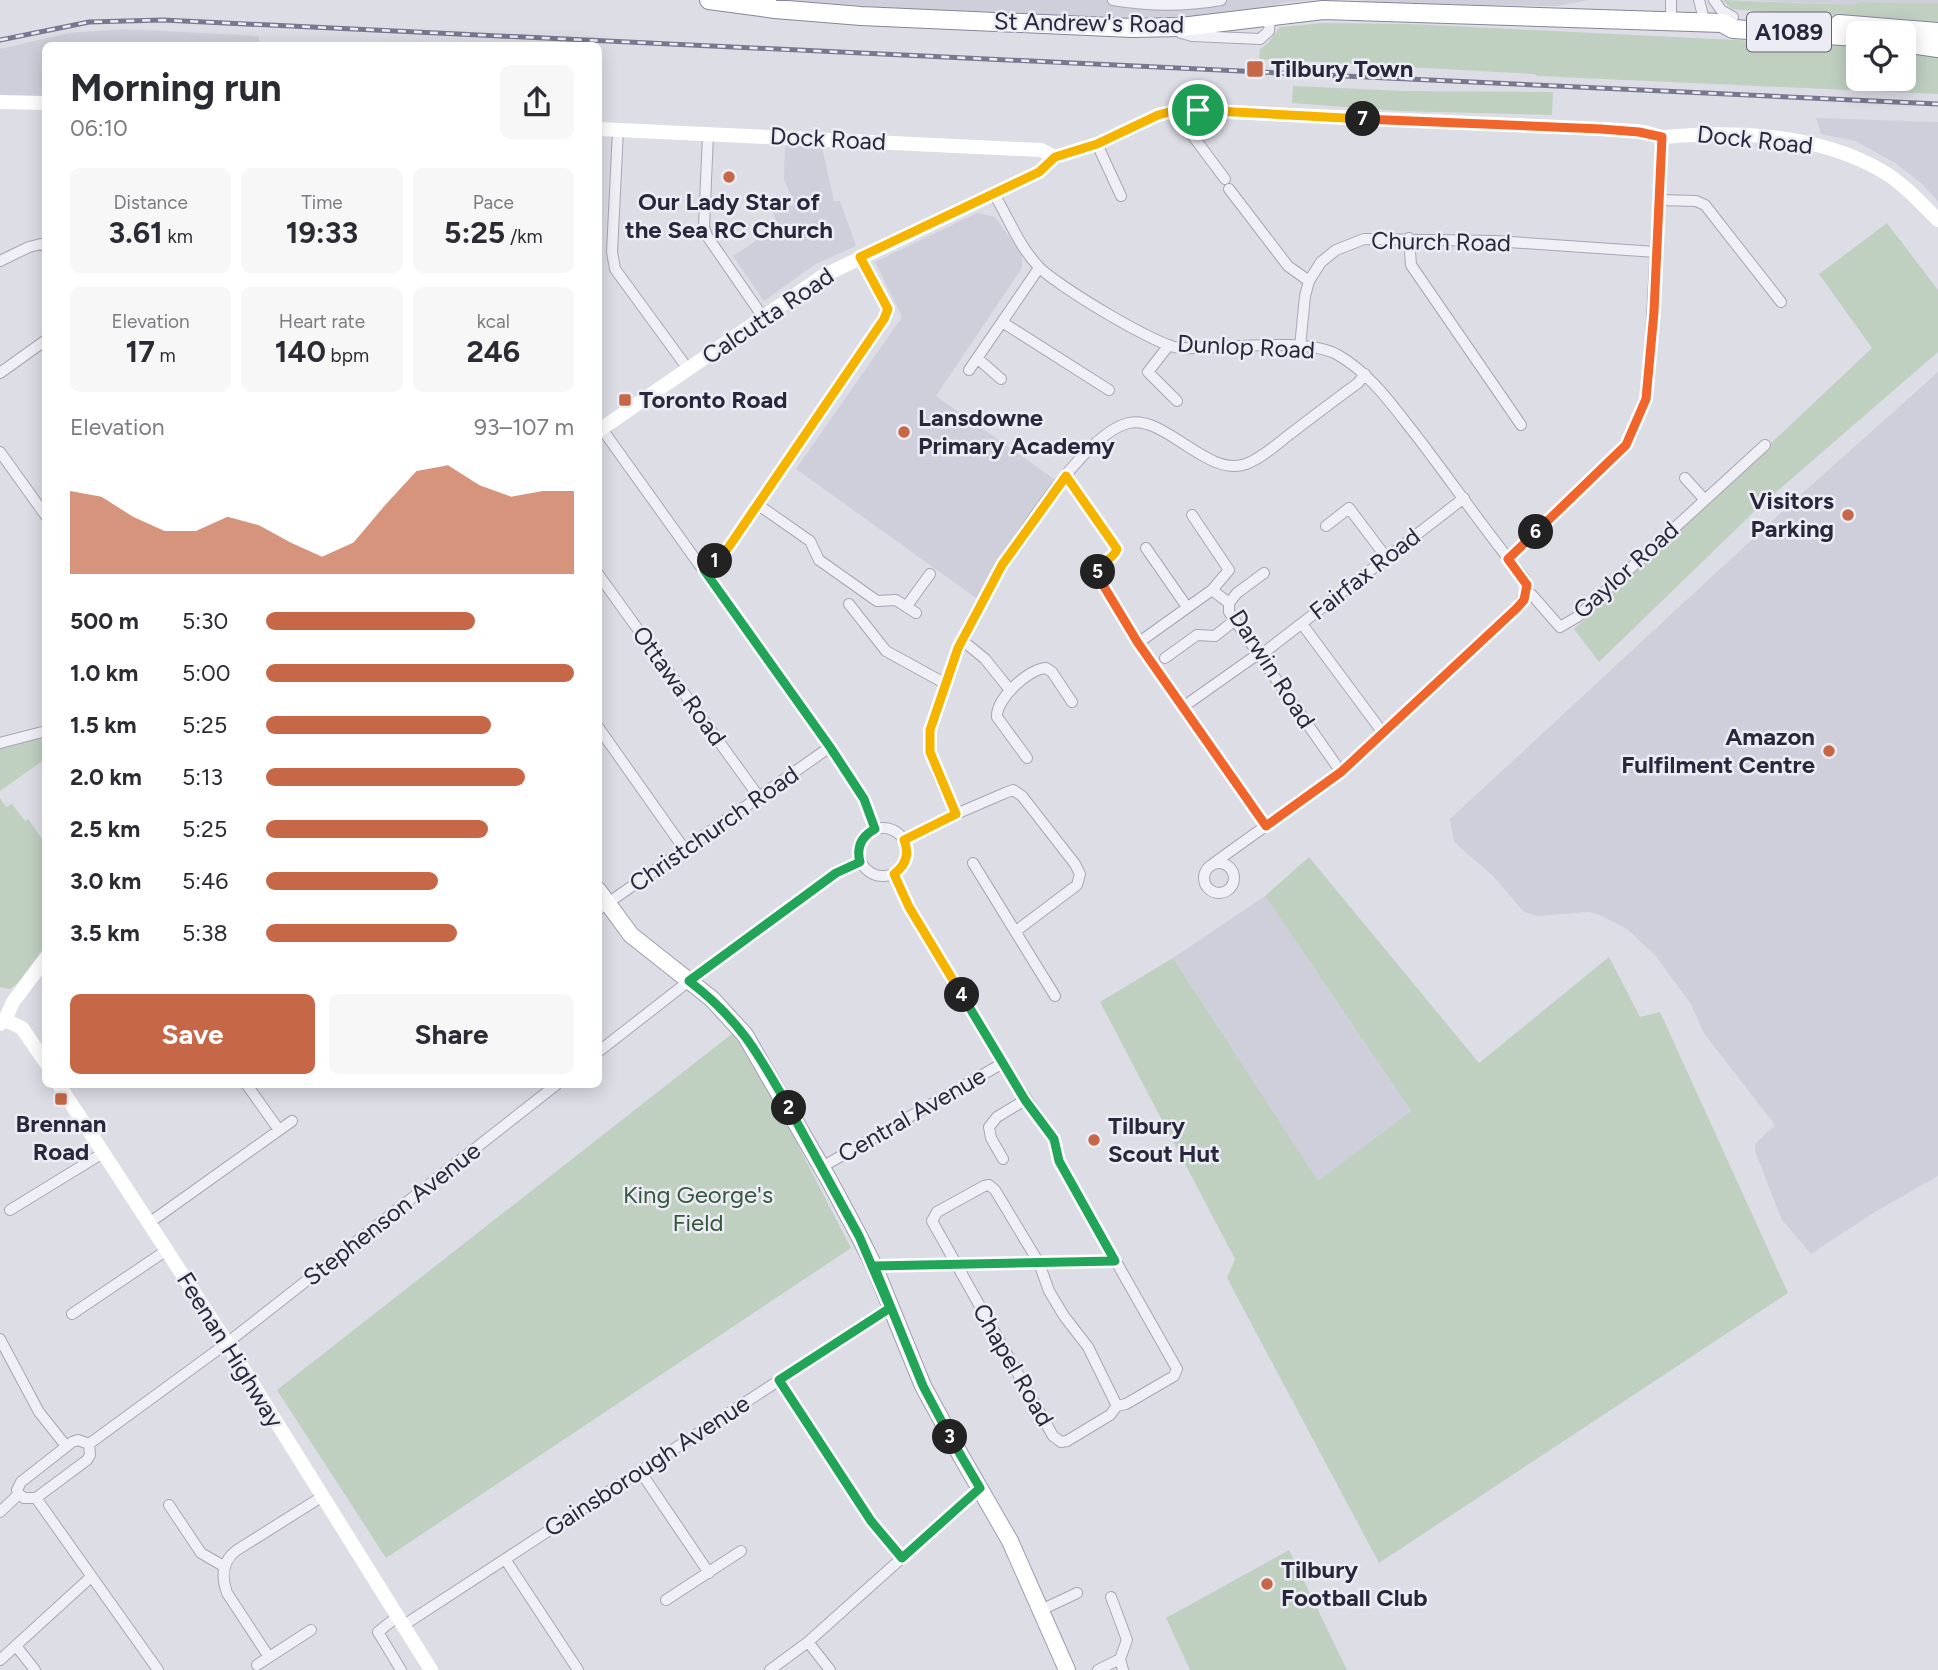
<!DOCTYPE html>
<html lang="en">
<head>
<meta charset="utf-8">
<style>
	:root { --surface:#fff; --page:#f7f7f7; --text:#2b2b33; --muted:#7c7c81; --accent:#c66747 }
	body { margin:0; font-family:Figtree,sans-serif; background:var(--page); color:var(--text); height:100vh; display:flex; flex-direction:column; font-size:26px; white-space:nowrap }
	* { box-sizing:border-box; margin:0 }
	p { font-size:23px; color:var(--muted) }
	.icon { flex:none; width:38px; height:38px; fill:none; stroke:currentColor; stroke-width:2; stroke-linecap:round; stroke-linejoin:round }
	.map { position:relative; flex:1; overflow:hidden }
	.sheet { position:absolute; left:42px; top:42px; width:560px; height:1046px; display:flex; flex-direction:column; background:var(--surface); border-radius:10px; box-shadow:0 4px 18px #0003 }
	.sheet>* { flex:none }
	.controls { position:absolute; left:1846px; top:21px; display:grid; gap:14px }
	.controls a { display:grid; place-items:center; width:70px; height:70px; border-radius:10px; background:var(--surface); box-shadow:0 4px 18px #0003; font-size:35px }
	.pin { position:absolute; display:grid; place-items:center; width:60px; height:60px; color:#fff; margin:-30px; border:4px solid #fff; border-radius:50%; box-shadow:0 2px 7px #0007 }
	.km { position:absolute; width:35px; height:35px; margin:-18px; border-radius:50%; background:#222; color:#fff; font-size:19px; line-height:35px; text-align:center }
	.round { display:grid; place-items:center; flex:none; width:74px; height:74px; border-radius:10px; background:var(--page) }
	.overview { display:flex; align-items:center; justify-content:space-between; height:119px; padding:0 28px }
	h1 { font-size:38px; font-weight:700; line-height:52px }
	.stats { display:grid; grid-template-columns:repeat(3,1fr); gap:10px; height:119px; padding:7px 28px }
	.stats div { display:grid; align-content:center; border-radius:10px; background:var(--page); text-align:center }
	.stats b { font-size:30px; font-weight:700 }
	.stats small { font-size:19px; font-weight:400 }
	.stats p { font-size:19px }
	.chart { height:196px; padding:14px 28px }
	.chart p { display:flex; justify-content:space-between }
	.chart svg { width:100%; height:126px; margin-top:7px; fill:var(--accent); opacity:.7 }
	.cta { display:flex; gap:14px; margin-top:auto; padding:14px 28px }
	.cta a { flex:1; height:80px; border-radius:10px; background:var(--accent); color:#fff; font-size:28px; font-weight:700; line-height:80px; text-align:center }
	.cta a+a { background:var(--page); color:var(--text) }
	ul { padding:0 28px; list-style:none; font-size:23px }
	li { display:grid; grid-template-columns:112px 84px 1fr; align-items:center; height:52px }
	li i { height:18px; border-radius:9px; background:var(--accent) }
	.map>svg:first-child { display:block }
	.built { fill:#cfcfdb }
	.green { fill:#bfd0c1 }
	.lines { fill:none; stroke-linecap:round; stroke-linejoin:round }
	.street-casing { stroke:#a7a6b3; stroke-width:12 }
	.primary-casing { stroke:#9d9db1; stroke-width:18 }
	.highway-casing { stroke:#86859c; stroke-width:20 }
	.street { stroke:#f0eff5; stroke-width:10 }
	.secondary { stroke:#fff; stroke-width:14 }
	.primary { stroke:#fff; stroke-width:16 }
	.highway { stroke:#fff; stroke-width:18 }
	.rail-casing { stroke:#78778f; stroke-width:5 }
	.rail { stroke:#ececf4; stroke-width:2.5; stroke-dasharray:8; stroke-linecap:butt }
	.split-1-casing { stroke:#fff; stroke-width:14 }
	.split-2-casing { stroke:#fff; stroke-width:14 }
	.split-3-casing { stroke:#fff; stroke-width:14 }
	.split-4-casing { stroke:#fff; stroke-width:14 }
	.split-5-casing { stroke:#fff; stroke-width:14 }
	.split-6-casing { stroke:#fff; stroke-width:14 }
	.split-7-casing { stroke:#fff; stroke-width:14 }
	.split-8-casing { stroke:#fff; stroke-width:14 }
	.split-1 { stroke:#f5b400; stroke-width:9 }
	.split-2 { stroke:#22a559; stroke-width:9 }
	.split-3 { stroke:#22a559; stroke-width:9 }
	.split-4 { stroke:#22a559; stroke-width:9 }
	.split-5 { stroke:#f5b400; stroke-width:9 }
	.split-6 { stroke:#f0652b; stroke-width:9 }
	.split-7 { stroke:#f0652b; stroke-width:9 }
	.split-8 { stroke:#f5b400; stroke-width:9 }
	.poi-dot { fill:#c66747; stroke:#ececf4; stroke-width:2.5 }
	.labels { text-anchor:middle; stroke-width:5; stroke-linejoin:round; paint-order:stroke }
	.shield { fill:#ececf4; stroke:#636273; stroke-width:2 }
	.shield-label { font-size:23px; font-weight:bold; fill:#28273c }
	.street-label { font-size:24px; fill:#28273c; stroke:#ececf4 }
	.poi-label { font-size:24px; font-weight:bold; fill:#28273c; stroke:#ececf4; text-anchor:start }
	.park-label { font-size:24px; fill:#35573d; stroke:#ececf4 }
</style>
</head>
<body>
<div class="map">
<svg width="1938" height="1670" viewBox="0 0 1938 1670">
	<rect width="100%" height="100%" fill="#dddde6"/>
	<path class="built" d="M779,0H1313L1282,3L1263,10L1178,19L1140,20L980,14Z
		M1357,0H1588L1558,6L1394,4Z
		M1744,0H1938V3L1859,2L1855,5Z
		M123,29L259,36V46H46L45,102L0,100V49L69,33Z
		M1816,118L1938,122V201L1921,183L1895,163L1855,141L1821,134Z
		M785,145L822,147L834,201H840L856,246L814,265L764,301L733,256L778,226L772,211L795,205L784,180Z
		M977,213L995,217L1022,255V268L936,396L1057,481L976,598L796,469L902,317L875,262Z
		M1938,372V1176L1873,1213L1811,1254L1782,1220L1755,1151V1144L1775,1125L1703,1032L1691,1004L1655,955L1627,929L1600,915L1589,912L1538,916L1524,912L1493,876L1454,842L1450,819L1787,507Z
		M1265,896L1411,1111L1317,1182L1173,958Z"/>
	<path class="green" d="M1722,0L1854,5L1859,2L1938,3V24L1904,19L1741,10L1732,9Z
		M1323,23L1410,24L1858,46V79H1904V51L1938,56V94L1538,76L1534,74L1259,59L1260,49L1267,44L1280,27Z
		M1293,86L1405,91L1553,92L1552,115L1398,111L1292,103Z
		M1887,223L1938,290V352L1760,506L1599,662L1574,629L1872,348L1819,274Z
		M41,737L45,759L0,791V748Z
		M0,798L6,807L12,804L25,821L28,819L45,843V946L18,983L10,989L0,987Z
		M1309,857L1479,1063L1609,957L1640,1017L1660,1012L1788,1293L1379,1563L1227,1278L1235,1259L1100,1002L1173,958L1318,1181L1411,1111L1265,896Z
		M733,1033L786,1122L851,1248L386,1558L277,1390Z
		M1289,1550L1347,1670H1190L1166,1618Z"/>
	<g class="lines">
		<g class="street-casing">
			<path id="street" d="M1113,0C1148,6 1187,6 1221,0
				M1671,0V22
				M1699,0L1705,23
				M1714,0L1721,10L1733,17
				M1181,27V33L1192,36L1260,39L1269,31L1270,17
				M1181,110L1187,128L1225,179
				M618,130L612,252L615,269L688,369
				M708,134L704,227L707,236L763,317
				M1097,144L1121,196
				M1229,189L1288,266L1309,281
				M994,194C1008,217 1019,246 1038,266C1054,284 1158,347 1180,348C1220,350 1304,336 1338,355C1371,374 1392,405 1415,434C1452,482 1486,532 1524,578L1527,585V592
				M1658,200L1696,201L1705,205L1781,302
				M1409,238L1411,265L1521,425
				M0,261L29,247L41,244L46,247
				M1002,322L1109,390
				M1169,345L1148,372L1177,401
				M1300,347L1305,296L1309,281L1321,262L1336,250L1364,239L1495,241L1656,252
				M977,358L1001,379
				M969,370L1039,268
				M0,373L46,340
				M602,429L830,747L864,799L875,829
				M0,452L46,516
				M1066,476L1117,549C1113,561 1101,563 1097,575L1138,643L1266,826
				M1705,500L1765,445
				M757,504L810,541L819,560L877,601L896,600L916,613
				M1192,515L1229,570L1212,590
				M1326,526L1349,508L1386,557
				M1146,548L1187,607
				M1508,559L1626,445L1646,399L1649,372L1662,137
				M704,570L728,548L884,319L888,309L861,257
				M1264,573L1237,593L1229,603V612L1341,772
				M598,574L759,797
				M1527,592L1532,595L1560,627L1577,617L1705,500L1685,478
				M849,604L886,651L946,684
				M906,607L930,574
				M1302,624L1383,733
				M962,640L985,659L1010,690
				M1138,643L1212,590L1229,603
				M1266,651L1464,498
				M1165,658L1197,635L1215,636L1235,620
				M1190,702L1258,654
				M598,727L685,850
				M0,743L46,731
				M1027,758L997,717C996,699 1028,669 1046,668L1052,672L1072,702
				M956,814C945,788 925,757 931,729C933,717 939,705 943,693C948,678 952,662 958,648C980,597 1076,434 1129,423C1165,415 1208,478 1246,464C1264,457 1279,442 1294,431C1315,415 1336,399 1358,383L1365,374
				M859 852a24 24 0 1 1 48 0a24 24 0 1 1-48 0Z
				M904,840L956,814L1005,793L1013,790L1022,796L1075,864L1080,874L1077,885L1016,931
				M1204 878a15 15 0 1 1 30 0a15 15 0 1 1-30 0Z
				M973,863L1055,996
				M1214,863L1341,772L1517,608L1527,592
				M894,874L909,907L1009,1074L1054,1139L1059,1161L1177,1369L1174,1376L1126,1404L1117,1406
				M598,910L830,747
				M598,1052L689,981L837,873L860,862
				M247,1085L279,1130
				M1003,1159L991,1138L989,1127L997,1117L1025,1100
				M822,1167L1003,1063
				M989,1185L995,1190L1039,1263L1049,1291L1064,1316L1088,1347L1117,1406L1110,1415L1067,1441L1061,1442L1053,1436L932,1221L937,1212L984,1186Z
				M10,1210L103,1153
				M149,1223L292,1121
				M874,1266L1115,1261
				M72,1314L167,1250
				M0,1339L39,1412L66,1446
				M779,1380L871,1522L902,1558
				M89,1444L227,1343L556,1085
				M640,1471L709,1573
				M19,1494L24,1498H36L87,1460L90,1455L89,1444
				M19,1494L17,1490L21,1482L72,1442L78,1440L89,1444
				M36,1498L158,1670
				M169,1505L201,1553L225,1567
				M0,1512L19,1494
				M505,1559L578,1670
				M666,1600L741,1551
				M1041,1610L1077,1593
				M398,1616L378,1632L401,1670
				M404,1625L890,1308
				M808,1642L830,1670
				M16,1646L35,1670
				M269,1657L227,1593C221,1576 222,1561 237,1550L323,1496
				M1120,1659L1123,1670
				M0,1660L91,1577
				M257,1665L311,1630
				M770,1670L808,1642L980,1488
				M1098,1670L1120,1659L1127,1640L1111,1597"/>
		</g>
		<g class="primary-casing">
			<path id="primary" d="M598,890L631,935L712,999L745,1035L829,1180L859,1236L874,1266L923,1386L961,1456L1010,1541L1067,1670"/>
		</g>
		<g class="highway-casing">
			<path id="highway" d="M709,0L775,9L861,16L1132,28L1181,27L1323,10L1722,23L1733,29L1858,37
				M1839,24L1938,32
				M1904,43L1938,48"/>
		</g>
		<use href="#street" class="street"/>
		<path class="secondary" d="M0,102L46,103
			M598,129L1041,150L1055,157
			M598,431L823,276L1039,172L1055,157L1097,144L1158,115L1181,110L1601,129C1615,130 1629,130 1643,132C1650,133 1658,137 1664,137C1734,130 1819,134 1882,171C1903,183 1921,203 1938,220
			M5,1020L22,1028L46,1063
			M0,1024L5,1020L13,1002L46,958
			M59,1085L227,1343L431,1670"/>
		<use href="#primary" class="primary"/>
		<use href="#highway" class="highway"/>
		<g class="rail-casing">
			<path id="rail" d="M0,40L89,22L163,20L1938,104"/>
		</g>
		<use href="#rail" class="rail"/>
	</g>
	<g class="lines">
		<g class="split-1-casing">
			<path id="split-1" d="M715,561L728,548L884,319L888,309L860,257L1039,172L1055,157L1097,144L1158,115L1173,111L1198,110"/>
		</g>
		<g class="split-2-casing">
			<path id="split-2" d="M715,561L704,570L830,747L864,799L875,829C862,836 856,847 860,862L836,873L689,981C740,1020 758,1053 789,1108"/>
		</g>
		<g class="split-3-casing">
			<path id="split-3" d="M789,1108L859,1236L890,1308L779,1380L871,1521L902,1558L980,1488L950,1437"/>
		</g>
		<g class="split-4-casing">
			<path id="split-4" d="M950,1437L923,1386L874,1266L1115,1261L1059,1161L1054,1139L1025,1100L962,995"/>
		</g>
		<g class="split-5-casing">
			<path id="split-5" d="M962,995L909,907L894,874C906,865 910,854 904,840L956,814L930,752V730L958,648L1002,565L1066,476L1117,549C1113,560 1101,561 1098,572"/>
		</g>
		<g class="split-6-casing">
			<path id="split-6" d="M1098,572L1097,575L1138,643L1266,826L1341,772L1517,608L1524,600L1527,585L1508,559L1536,532"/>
		</g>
		<g class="split-7-casing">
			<path id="split-7" d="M1363,119L1601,129L1639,132L1662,137L1654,312L1646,399L1626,445L1536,532"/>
		</g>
		<g class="split-8-casing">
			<path id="split-8" d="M1198,110L1363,119"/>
		</g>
		<use href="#split-1" class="split-1"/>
		<use href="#split-2" class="split-2"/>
		<use href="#split-3" class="split-3"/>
		<use href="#split-4" class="split-4"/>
		<use href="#split-5" class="split-5"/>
		<use href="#split-6" class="split-6"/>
		<use href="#split-7" class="split-7"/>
		<use href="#split-8" class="split-8"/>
	</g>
	<g class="poi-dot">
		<rect x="1246" y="60" width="18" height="18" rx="3.5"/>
		<circle cx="729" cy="177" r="7"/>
		<rect x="618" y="393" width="14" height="14" rx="3.5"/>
		<circle cx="904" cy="432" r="7"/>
		<circle cx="1848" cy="515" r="7"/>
		<circle cx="1829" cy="751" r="7"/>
		<rect x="54" y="1092" width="14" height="14" rx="3.5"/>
		<circle cx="1094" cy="1140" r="7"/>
		<circle cx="1267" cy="1584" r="7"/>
	</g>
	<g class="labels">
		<rect class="shield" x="1747" y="12.5" width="84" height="39" rx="5"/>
		<g class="shield-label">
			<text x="1789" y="40">A1089</text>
		</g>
		<g class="street-label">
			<text transform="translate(1089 23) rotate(1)" y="8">St Andrew's Road</text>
			<text transform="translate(828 139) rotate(3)" y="8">Dock Road</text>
			<text transform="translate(1755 140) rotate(6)" y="8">Dock Road</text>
			<text transform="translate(1441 242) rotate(1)" y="8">Church Road</text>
			<text transform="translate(768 316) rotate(-34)" y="8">Calcutta Road</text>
			<text transform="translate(1246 347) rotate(3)" y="8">Dunlop Road</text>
			<text transform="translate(1626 570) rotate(-42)" y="8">Gaylor Road</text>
			<text transform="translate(1365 574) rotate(-38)" y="8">Fairfax Road</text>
			<text transform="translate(1272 669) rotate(57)" y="8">Darwin Road</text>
			<text transform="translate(679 686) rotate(54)" y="8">Ottawa Road</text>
			<text transform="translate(714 829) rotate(-35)" y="8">Christchurch Road</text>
			<text transform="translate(912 1115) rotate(-30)" y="8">Central Avenue</text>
			<text transform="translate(392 1214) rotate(-38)" y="8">Stephenson Avenue</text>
			<text transform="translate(230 1350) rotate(58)" y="8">Feenan Highway</text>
			<text transform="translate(1013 1365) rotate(60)" y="8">Chapel Road</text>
			<text transform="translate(647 1466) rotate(-33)" y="8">Gainsborough Avenue</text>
		</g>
		<g class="poi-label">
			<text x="1271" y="77">Tilbury Town</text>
			<text x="729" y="210" text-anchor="middle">Our Lady Star of<tspan x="729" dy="28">the Sea RC Church</tspan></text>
			<text x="639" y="408">Toronto Road</text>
			<text x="918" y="426">Lansdowne<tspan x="918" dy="28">Primary Academy</tspan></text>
			<text x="1834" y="509" text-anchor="end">Visitors<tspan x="1834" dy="28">Parking</tspan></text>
			<text x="1815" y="745" text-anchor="end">Amazon<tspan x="1815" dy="28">Fulfilment Centre</tspan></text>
			<text x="61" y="1132" text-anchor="middle">Brennan<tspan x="61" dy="28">Road</tspan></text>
			<text x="1108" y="1134">Tilbury<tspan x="1108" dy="28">Scout Hut</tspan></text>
			<text x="1281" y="1578">Tilbury<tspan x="1281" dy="28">Football Club</tspan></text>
		</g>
		<g class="park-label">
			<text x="698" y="1203">King George's<tspan x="698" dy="28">Field</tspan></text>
		</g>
	</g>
</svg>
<div class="controls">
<a><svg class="icon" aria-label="locate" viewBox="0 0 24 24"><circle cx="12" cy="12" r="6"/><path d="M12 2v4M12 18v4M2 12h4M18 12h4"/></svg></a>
</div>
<div class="pin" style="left:1198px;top:110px;background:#1e9e55"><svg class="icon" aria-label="arrive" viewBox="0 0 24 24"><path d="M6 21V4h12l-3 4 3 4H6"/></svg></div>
<b class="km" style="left:715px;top:561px">1</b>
<b class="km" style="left:789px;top:1108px">2</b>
<b class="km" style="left:950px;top:1437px">3</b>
<b class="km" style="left:962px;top:995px">4</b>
<b class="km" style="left:1098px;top:572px">5</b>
<b class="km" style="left:1536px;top:532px">6</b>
<b class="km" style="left:1363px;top:119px">7</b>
<section class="sheet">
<div class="overview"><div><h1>Morning run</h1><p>06:10</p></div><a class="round"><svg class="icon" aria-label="share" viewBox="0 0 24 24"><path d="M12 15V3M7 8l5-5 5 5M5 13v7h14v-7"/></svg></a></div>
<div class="stats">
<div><p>Distance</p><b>3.61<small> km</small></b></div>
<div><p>Time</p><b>19:33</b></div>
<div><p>Pace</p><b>5:25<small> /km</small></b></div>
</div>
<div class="stats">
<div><p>Elevation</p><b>17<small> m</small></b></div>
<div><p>Heart rate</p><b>140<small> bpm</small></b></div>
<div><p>kcal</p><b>246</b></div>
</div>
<div class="chart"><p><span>Elevation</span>93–107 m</p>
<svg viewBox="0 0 160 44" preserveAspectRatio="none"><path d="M0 44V15L10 17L20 24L30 29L40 29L50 24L60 27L70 33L80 38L90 33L100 20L110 8L120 6L130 13L140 17L150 15L160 15V44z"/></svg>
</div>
<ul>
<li><b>500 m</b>5:30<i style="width:68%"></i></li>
<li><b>1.0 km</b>5:00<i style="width:100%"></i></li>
<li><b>1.5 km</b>5:25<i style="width:73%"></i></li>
<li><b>2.0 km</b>5:13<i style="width:84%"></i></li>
<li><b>2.5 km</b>5:25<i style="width:72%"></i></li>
<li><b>3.0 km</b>5:46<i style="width:56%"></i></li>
<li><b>3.5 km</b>5:38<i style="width:62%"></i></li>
</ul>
<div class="cta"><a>Save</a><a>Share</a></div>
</section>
</div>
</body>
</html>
